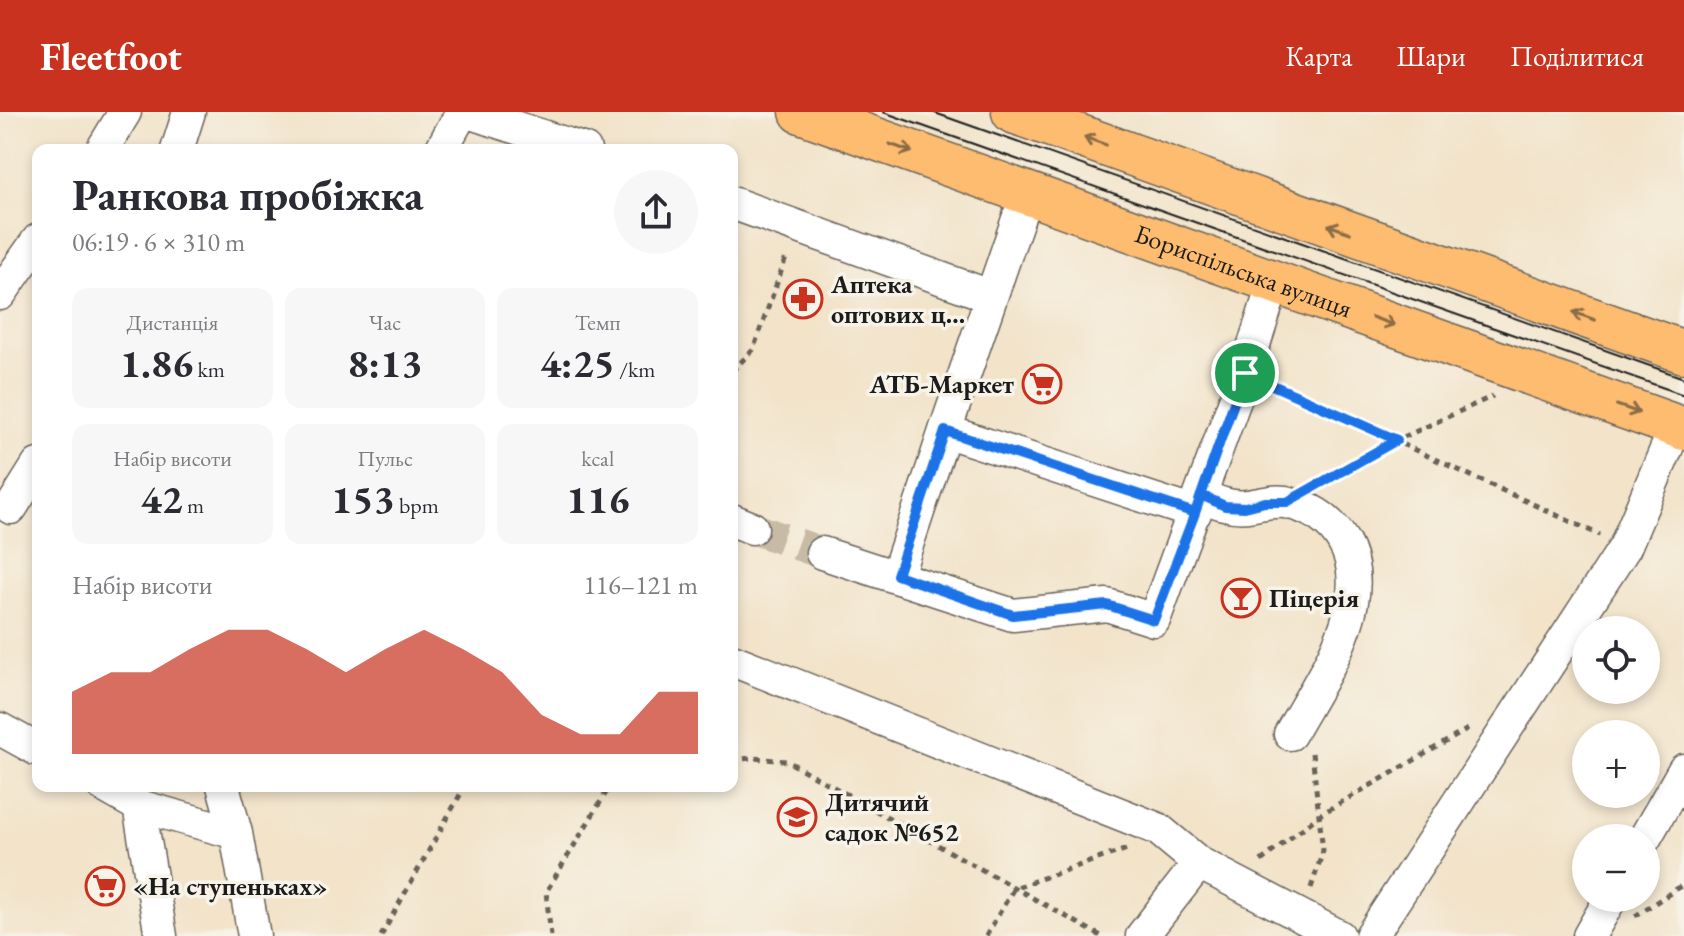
<!DOCTYPE html>
<html lang="uk">
<head>
<meta charset="utf-8">
<style>
	:root { --surface:#fff; --page:#f7f7f7; --text:#2b2b33; --muted:#7c7c81; --accent:#c8321e }
	body { margin:0; font-family:"EB Garamond",serif; background:var(--page); color:var(--text); height:100vh; display:flex; flex-direction:column; font-size:30px; white-space:nowrap }
	* { box-sizing:border-box; margin:0 }
	p { font-size:26px; color:var(--muted) }
	.icon { flex:none; width:44px; height:44px; fill:none; stroke:currentColor; stroke-width:2; stroke-linecap:round; stroke-linejoin:round }
	.map { position:relative; flex:1; overflow:hidden }
	.panel { position:absolute; left:32px; top:32px; width:706px; height:648px; display:flex; flex-direction:column; background:var(--surface); border-radius:16px; box-shadow:0 4px 12px #0003 }
	.panel>* { flex:none }
	.buttons { position:absolute; left:1572px; top:504px; display:grid; gap:16px }
	.buttons a { display:grid; place-items:center; width:88px; height:88px; border-radius:50%; background:var(--surface); box-shadow:0 4px 12px #0003; font-size:40px }
	.pin { position:absolute; display:grid; place-items:center; width:68px; height:68px; color:#fff; margin:-34px; border:4px solid #fff; border-radius:50%; box-shadow:0 2px 8px #0007 }
	.round { display:grid; place-items:center; flex:none; width:84px; height:84px; border-radius:42px; background:var(--page) }
	.overview { display:flex; align-items:center; justify-content:space-between; height:136px; padding:0 40px }
	h1 { font-size:44px; font-weight:700; line-height:60px }
	.stats { display:grid; grid-template-columns:repeat(3,1fr); gap:12px; height:136px; padding:8px 40px }
	.stats div { display:grid; align-content:center; border-radius:16px; background:var(--page); text-align:center }
	.stats b { font-size:40px; font-weight:700 }
	.stats small { font-size:22px; font-weight:400 }
	.stats p { font-size:22px }
	.chart { height:224px; padding:16px 40px }
	.chart p { display:flex; justify-content:space-between }
	.chart svg { width:100%; height:144px; margin-top:8px; fill:var(--accent); opacity:.7 }
	header { display:flex; align-items:center; gap:48px; box-sizing:border-box; height:112px; padding:0 40px; background:var(--accent); color:#fff }
	header strong { font-size:38px }
	nav { display:flex; gap:44px; margin-inline-start:auto; font-size:28px }
	.map>svg:first-child { display:block }
	.lines { fill:none; stroke-linecap:round; stroke-linejoin:round }
	.minor-tunnel { stroke:#c7bba6; stroke-width:32; stroke-dasharray:32 16; stroke-linecap:butt }
	.minor-casing { stroke:#676259; stroke-width:35 }
	.major-casing { stroke:#676259; stroke-width:45 }
	.path { stroke:#676259; stroke-width:5; stroke-dasharray:6 6; stroke-linecap:butt }
	.minor { stroke:#fff; stroke-width:32 }
	.major { stroke:#fdbc70; stroke-width:42 }
	.tram { stroke:#1c1c1c; stroke-width:2 }
	.oneway { stroke:#8c6c46 }
	.route-casing { stroke:#fff; stroke-width:16 }
	.route { stroke:#1a73e8; stroke-width:10 }
	.labels { text-anchor:middle; stroke-width:7; stroke-linejoin:round; paint-order:stroke }
	.street-label { font-size:26px; fill:#1c1c1c; stroke:#f7f3e8 }
	.poi-label { font-size:26px; font-weight:bold; fill:#1c1c1c; stroke:#f7f3e8; text-anchor:start }
</style>
</head>
<body>
<header>
<strong>Fleetfoot</strong>
<nav><a>Карта</a><a>Шари</a><a>Поділитися</a></nav>
</header>
<div class="map">
<svg width="1684" height="824" viewBox="0 0 1684 824">
	<rect width="100%" height="100%" fill="#f7f3e8"/>
	<filter id="ink" filterUnits="userSpaceOnUse"><feTurbulence type="fractalNoise" baseFrequency=".0125" numOctaves="2"/><feDisplacementMap in="SourceGraphic" scale="16" xChannelSelector="R" yChannelSelector="G"/><feConvolveMatrix kernelMatrix="1 2 1 2 8 2 1 2 1" color-interpolation-filters="sRGB"/></filter>
	<filter id="wash" filterUnits="userSpaceOnUse"><feTurbulence type="fractalNoise" baseFrequency=".006" numOctaves="4" result="noise"/><feDisplacementMap in="SourceGraphic" scale="32" xChannelSelector="R" yChannelSelector="G"/><feGaussianBlur stdDeviation="1.8" result="paint"/><feColorMatrix in="noise" values="0 0 0 0 0 0 0 0 0 0 0 0 0 0 0 0 0 1.4 0 .05"/><feComposite in="paint" operator="in"/></filter>
	<g filter="url(#wash)">
		<rect width="100%" height="100%" fill="#f2e3c9"/>
	</g>
	<g filter="url(#ink)">
		<g class="lines">
			<path class="minor-tunnel" d="M752,416L822,441"/>
			<g class="minor-casing">
				<path id="minor" d="M468,0L585,38
					M102,38L125,0
					M177,38L189,0
					M441,38L462,0
					M732,91L990,184
					M0,182L38,128
					M945,319L1027,81
					M1201,383C1216,390 1230,396 1248,394C1262,392 1276,387 1290,391C1314,397 1331,409 1343,429C1378,489 1319,569 1290,622
					M11,396L38,353
					M732,408L752,416
					M822,441L1013,503L1107,493L1154,508L1245,261L1274,170
					M897,463L945,319L1195,401
					M732,548L1158,717L1199,751
					M0,617L38,638
					M104,674L139,694L236,721
					M223,674L236,721L254,824
					M139,694L161,824
					M1645,726L1684,658
					M1142,824L1199,751L1339,824
					M1371,824L1625,435L1676,314
					M1589,824L1611,786"/>
			</g>
			<g class="major-casing">
				<g id="major">
					<path id="s1" d="M801,0L1684,317"/>
					<path d="M1013,0L1684,240"/>
				</g>
			</g>
			<path class="path" d="M732,259L753,238L787,143
				M1271,272L1600,423
				M1320,372L1397,328L1493,284
				M732,648L752,646L787,649L1101,824
				M1261,749L1321,702L1468,617
				M1311,776L1323,739L1312,641
				M1635,804L1684,772
				M381,824L465,674
				M551,824L546,780L610,674
				M986,824L1014,776L1127,737"/>
			<use href="#minor" class="minor"/>
			<use href="#major" class="major"/>
			<path class="tram" d="M883,0L1684,283
				M932,0L1684,266"/>
		</g>
		<defs><path id="oneway-shaft" d="M-6 0H5M1.5-3L5.5 0L1.5 3" fill="none" stroke-width="1.6" stroke-linecap="round" stroke-linejoin="round" transform="scale(2)"/></defs>
		<g class="oneway">
			<use href="#oneway-shaft" transform="translate(1095 29) rotate(-160)"/>
			<use href="#oneway-shaft" transform="translate(901 36) rotate(20)"/>
			<use href="#oneway-shaft" transform="translate(1339 117) rotate(-160)"/>
			<use href="#oneway-shaft" transform="translate(1584 204) rotate(-160)"/>
			<use href="#oneway-shaft" transform="translate(1383 209) rotate(20)"/>
			<use href="#oneway-shaft" transform="translate(1628 297) rotate(19)"/>
		</g>
	</g>
	<g class="lines" filter="url(#ink)">
		<g class="route-casing">
			<path id="route" d="M1245,261C1228,307 1211,354 1195,401L1154,508L1107,493L1013,503L897,463L945,319L1195,401L1201,383L1225,394L1245,395L1265,390H1287L1397,328L1245,261"/>
		</g>
		<use href="#route" class="route"/>
	</g>
	<defs>
		<g id="pharmacy-ring" transform="scale(2)"><circle r="9.5" fill="#f7f3e8" stroke="#c8321e" stroke-width="1.5"/><path d="M-2-6h4v4h4v4h-4v4h-4v-4h-4v-4h4Z" fill="#c8321e"/></g>
		<g id="supermarket-ring" transform="scale(2)"><circle r="9.5" fill="#f7f3e8" stroke="#c8321e" stroke-width="1.5"/><path d="M-6-5.5h2.5l.6 2H6L4.5 2H-2.5L-4.4-4H-6ZM-1.5 3.2a1.3 1.3 0 1 0 .1 0ZM3 3.2a1.3 1.3 0 1 0 .1 0Z" fill="#c8321e"/></g>
		<g id="bar-ring" transform="scale(2)"><circle r="9.5" fill="#f7f3e8" stroke="#c8321e" stroke-width="1.5"/><path d="M-6-5H6L.8 .8V4.5H3.5V6h-7V4.5H-.8V.8Z" fill="#c8321e"/></g>
		<g id="school-ring" transform="scale(2)"><circle r="9.5" fill="#f7f3e8" stroke="#c8321e" stroke-width="1.5"/><path d="M0-5L7-2L0 1L-7-2ZM-4 1L0 2.5L4 1V4Q0 6-4 4Z" fill="#c8321e"/></g>
	</defs>
	<g fill-rule="evenodd">
		<use href="#pharmacy-ring" x="803" y="187"/>
		<use href="#supermarket-ring" x="1042" y="272"/>
		<use href="#bar-ring" x="1241" y="486"/>
		<use href="#school-ring" x="797" y="705"/>
		<use href="#supermarket-ring" x="105" y="774"/>
	</g>
	<g class="labels">
		<g class="street-label">
			<text dy="9" stroke="none"><textPath href="#s1" startOffset="470">Бориспільська вулиця</textPath></text>
		</g>
		<g class="poi-label">
			<text x="831" y="181">Аптека<tspan x="831" dy="30">оптових ц...</tspan></text>
			<text x="1014" y="281" text-anchor="end">АТБ-Маркет</text>
			<text x="1269" y="495">Піцерія</text>
			<text x="825" y="699">Дитячий<tspan x="825" dy="30">садок №652</tspan></text>
			<text x="133" y="783">«На ступеньках»</text>
		</g>
	</g>
</svg>
<div class="buttons">
<a><svg class="icon" aria-label="locate" viewBox="0 0 24 24"><circle cx="12" cy="12" r="6"/><path d="M12 2v4M12 18v4M2 12h4M18 12h4"/></svg></a>
<a>+</a>
<a>−</a>
</div>
<div class="pin" style="left:1245px;top:261px;background:#1e9e55"><svg class="icon" aria-label="arrive" viewBox="0 0 24 24"><path d="M6 21V4h12l-3 4 3 4H6"/></svg></div>
<section class="panel">
<div class="overview"><div><h1>Ранкова пробіжка</h1><p>06:19 · 6 × 310 m</p></div><a class="round"><svg class="icon" aria-label="share" viewBox="0 0 24 24"><path d="M12 15V3M7 8l5-5 5 5M5 13v7h14v-7"/></svg></a></div>
<div class="stats">
<div><p>Дистанція</p><b>1.86<small> km</small></b></div>
<div><p>Час</p><b>8:13</b></div>
<div><p>Темп</p><b>4:25<small> /km</small></b></div>
</div>
<div class="stats">
<div><p>Набір висоти</p><b>42<small> m</small></b></div>
<div><p>Пульс</p><b>153<small> bpm</small></b></div>
<div><p>kcal</p><b>116</b></div>
</div>
<div class="chart"><p><span>Набір висоти</span>116–121 m</p>
<svg viewBox="0 0 160 44" preserveAspectRatio="none"><path d="M0 44V25L10 19L20 19L30 12L40 6L50 6L60 12L70 19L80 12L90 6L100 12L110 19L120 32L130 38L140 38L150 25L160 25V44z"/></svg>
</div>
</section>
</div>
</body>
</html>
